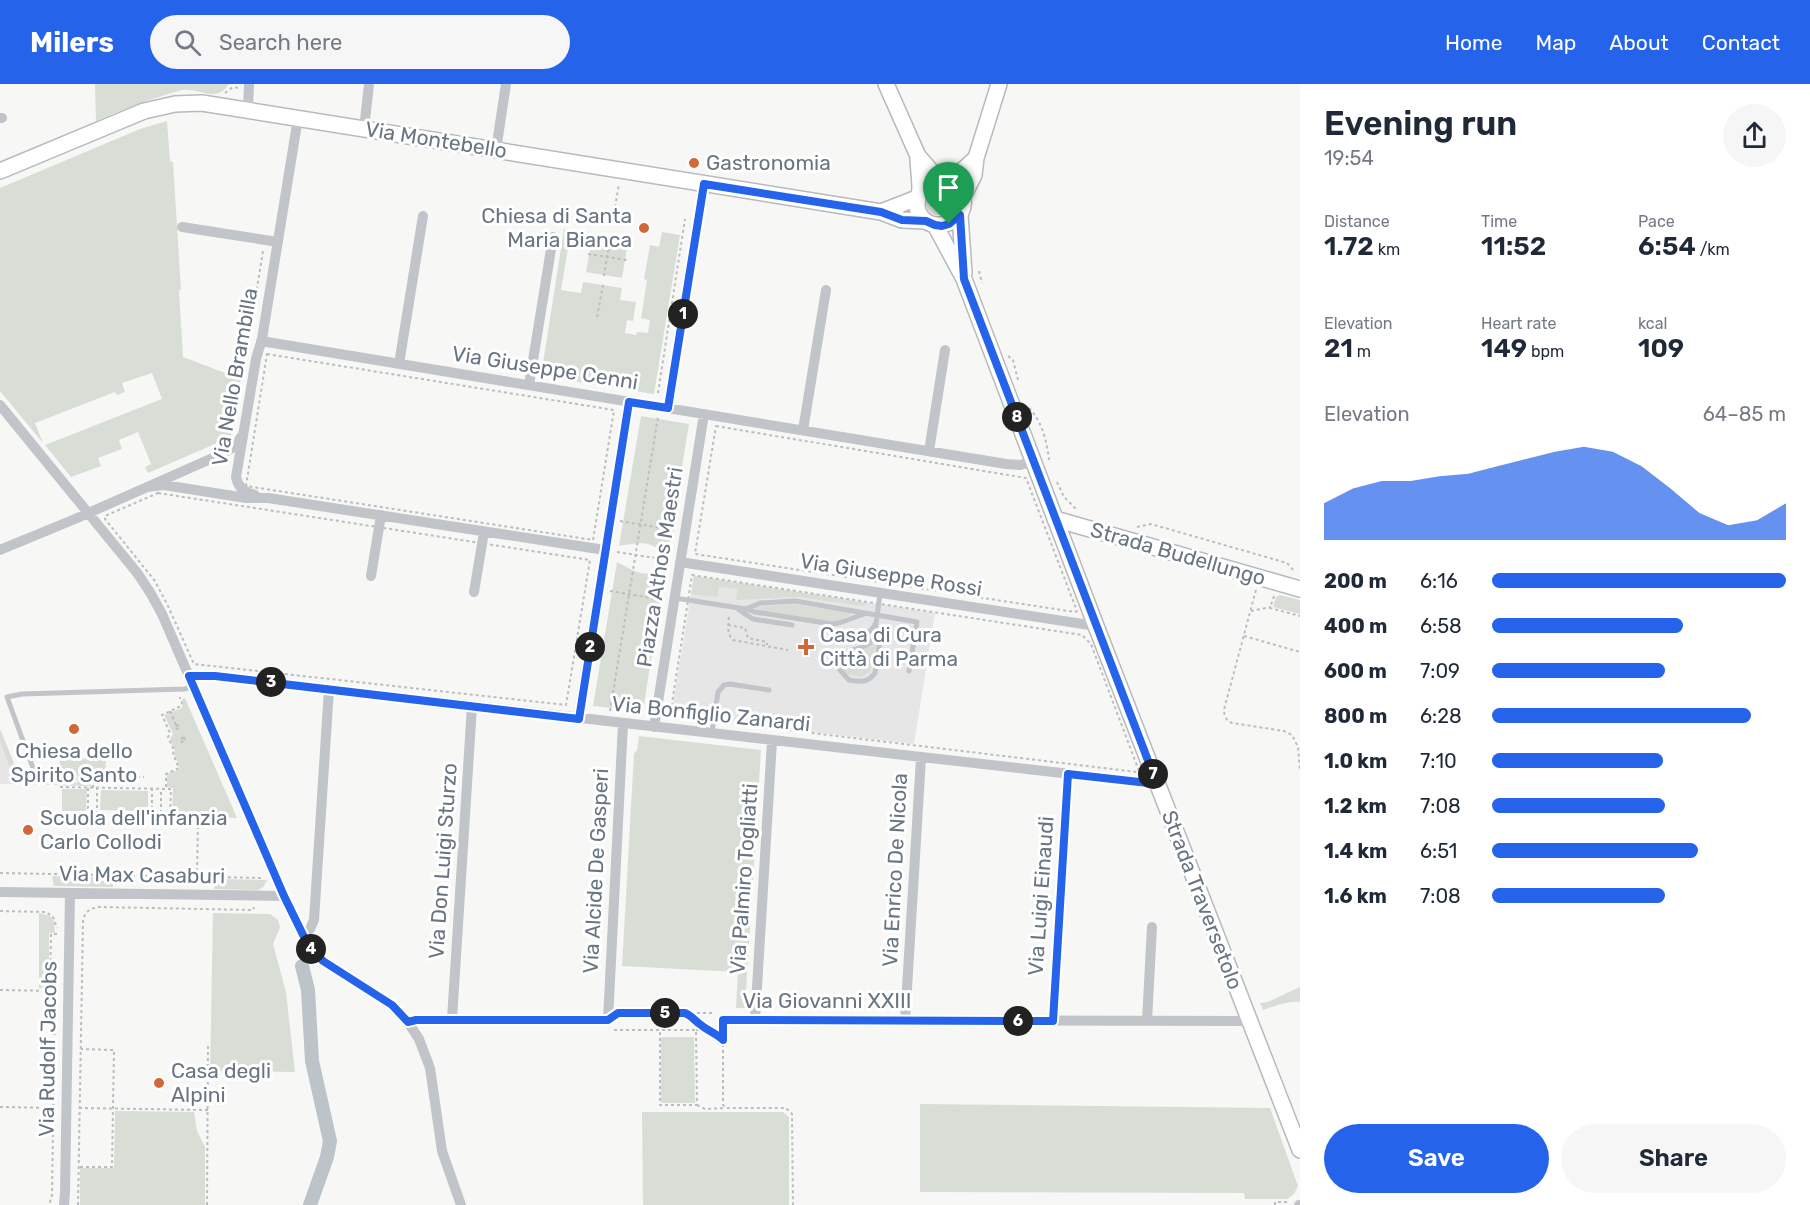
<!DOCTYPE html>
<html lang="en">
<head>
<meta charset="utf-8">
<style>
	:root { --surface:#fff; --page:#f6f6f7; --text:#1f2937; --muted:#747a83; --accent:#2563eb }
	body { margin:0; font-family:Rubik,sans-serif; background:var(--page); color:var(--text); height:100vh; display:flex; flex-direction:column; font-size:22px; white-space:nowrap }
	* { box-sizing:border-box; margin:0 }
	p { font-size:20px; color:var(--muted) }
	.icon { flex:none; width:33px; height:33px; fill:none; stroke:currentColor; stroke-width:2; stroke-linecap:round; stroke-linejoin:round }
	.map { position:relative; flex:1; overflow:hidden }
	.drawer { display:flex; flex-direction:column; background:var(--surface); width:510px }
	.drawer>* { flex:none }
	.pin { position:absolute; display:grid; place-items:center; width:51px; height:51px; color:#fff; margin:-62px -26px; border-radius:50% 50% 50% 0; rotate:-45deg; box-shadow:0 0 6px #0007 }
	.pin .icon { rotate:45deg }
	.km { position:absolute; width:30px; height:30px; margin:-15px; border-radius:50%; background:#222; color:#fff; font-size:16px; line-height:30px; text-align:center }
	.round { display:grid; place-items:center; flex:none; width:63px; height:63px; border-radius:32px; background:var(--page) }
	.headline { display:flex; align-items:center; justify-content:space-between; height:102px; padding:0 24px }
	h1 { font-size:33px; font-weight:600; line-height:45px }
	.figures { display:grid; grid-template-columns:repeat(3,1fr); gap:9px; height:102px; padding:6px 24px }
	.figures div { display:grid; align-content:center }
	.figures b { font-size:26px; font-weight:600 }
	.figures small { font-size:16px; font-weight:400 }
	.figures p { font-size:16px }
	.chart { height:168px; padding:12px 24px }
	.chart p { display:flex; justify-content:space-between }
	.chart svg { width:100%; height:108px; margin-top:6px; fill:var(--accent); opacity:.7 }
	.cta { display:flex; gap:12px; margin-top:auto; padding:12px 24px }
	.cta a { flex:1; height:69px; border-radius:36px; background:var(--accent); color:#fff; font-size:24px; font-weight:600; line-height:69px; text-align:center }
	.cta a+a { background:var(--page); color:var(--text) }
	ul { padding:0 24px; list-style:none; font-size:20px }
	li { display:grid; grid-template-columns:96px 72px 1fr; align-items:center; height:45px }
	li i { height:15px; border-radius:8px; background:var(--accent) }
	header { display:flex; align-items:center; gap:36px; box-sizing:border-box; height:84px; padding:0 30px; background:var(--accent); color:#fff }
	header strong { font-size:28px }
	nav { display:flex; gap:33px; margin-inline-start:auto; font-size:21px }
	.search { width:420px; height:54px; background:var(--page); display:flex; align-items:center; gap:15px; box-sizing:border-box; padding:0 21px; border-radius:33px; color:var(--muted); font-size:22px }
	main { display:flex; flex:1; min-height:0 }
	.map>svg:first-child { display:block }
	.built { fill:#e5e6e5 }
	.green { fill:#d8ded6 }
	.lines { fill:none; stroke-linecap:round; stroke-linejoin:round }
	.canal { stroke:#bcc4c9; stroke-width:14 }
	.secondary-casing { stroke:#b6babe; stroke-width:18 }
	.path { stroke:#bbbdc0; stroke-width:2; stroke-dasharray:3 3; stroke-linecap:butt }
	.lane { stroke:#c1c4c8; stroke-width:5 }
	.street { stroke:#c1c4c8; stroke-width:10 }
	.secondary { stroke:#fff; stroke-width:15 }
	.route-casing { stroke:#fff; stroke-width:12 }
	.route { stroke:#2563eb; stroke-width:8 }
	.poi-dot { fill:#d2673a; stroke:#fff; stroke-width:2 }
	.labels { text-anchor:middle; stroke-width:6; stroke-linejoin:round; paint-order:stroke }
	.street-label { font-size:21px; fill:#697682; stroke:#fff }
	.poi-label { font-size:21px; fill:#697682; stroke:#fff; text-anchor:start }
</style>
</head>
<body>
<header>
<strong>Milers</strong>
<div class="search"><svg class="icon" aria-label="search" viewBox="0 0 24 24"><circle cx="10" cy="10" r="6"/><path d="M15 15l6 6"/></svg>Search here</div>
<nav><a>Home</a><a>Map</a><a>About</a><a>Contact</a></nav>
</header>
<main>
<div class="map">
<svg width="1300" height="1121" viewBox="0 0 1300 1121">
	<rect width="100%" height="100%" fill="#f7f7f5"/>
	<path class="built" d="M694,492L935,529L914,660L671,631Z
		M0,657L13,688L16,700H0Z"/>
	<path class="green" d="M95,0H229C215,20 203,4 183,6C177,7 171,9 165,11C141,18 119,27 96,37Z
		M167,37L170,77L173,78L181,206H179L183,273L241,295L231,353L148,389L145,383L151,380L138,348L119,356L122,365L98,374L101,382L71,393L45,361L162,315L152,289L122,299L125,308L117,311L115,308L35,339L43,359L0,307V104L140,45Z
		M943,100C946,103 951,106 954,109C966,128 921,147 925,109Z
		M564,145L571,146L561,206L581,209L583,198L622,204L620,216L636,218L633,237L627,236L625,249L636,251L637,248L648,249L650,236L641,234L647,196L644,195L650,161L659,163L662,148L680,151L654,310L541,292Z
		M592,154L628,159L622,194L586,188Z
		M641,332L689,340L668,469L664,470C650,455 636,459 619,462Z
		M617,478C633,486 642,495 662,485L665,487L643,627L593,622Z
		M694,492L868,519L863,522L798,513L738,516H736L738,505L719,503L717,513L691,510Z
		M1280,511L1300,516V530L1273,523L1276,513Z
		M790,520L853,529L839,537L832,538L755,525L756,523Z
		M874,560L876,561L870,588L861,593L846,590L842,583L845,573Z
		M185,614L237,734L172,732L173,704L167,703V690L180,685L174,670L175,667L170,655L173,650L164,631L182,624L183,619L182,615Z
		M0,645L18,689L48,697L91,699V702L16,700L0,657Z
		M639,652L761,666L745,924H736L738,888L622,882L634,670L637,666Z
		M60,674L106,675L105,697L59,696Z
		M62,705H87L86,727H62Z
		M101,706L148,707V727L100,726Z
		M52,792L113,793V803L54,802Z
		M214,795L267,796L264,802L259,806L214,805Z
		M39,829L50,832L54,837L55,849H49V904H39Z
		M213,829L270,830L278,836L280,843L273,860L286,908L295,988L210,987Z
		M1300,903V918C1289,916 1272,923 1263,926L1260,919L1268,918Z
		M661,953H694L695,1019H661Z
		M920,1020L1270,1024L1298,1102L1294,1110L1287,1115H1245L1244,1109L920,1108Z
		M115,1027L194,1028L197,1047L205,1063V1121H80V1084H114Z
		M642,1028H783L789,1033V1121H643Z"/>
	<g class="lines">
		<path class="canal" d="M302,882L308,906L312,977L330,1057L327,1073L310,1121"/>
		<g class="secondary-casing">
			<path id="secondary" d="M886,0L918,72L938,95
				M918,72C918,83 920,94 920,105C919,113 915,118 918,127C929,155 974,137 961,109C958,102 952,98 944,96C934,94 926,99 920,107
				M0,87L144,27L175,20L202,19L881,128L902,136L926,137
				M946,96L964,85L976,74
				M963,113L974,91L976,74L999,0
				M881,128L917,114
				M960,131L964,189
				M935,141L964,195L1096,542L1300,1066
				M1055,435L1300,505"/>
		</g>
		<path class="path" d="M225,9L233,3L238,4
			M614,129L619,100
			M588,170L627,176
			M979,187L982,199
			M604,192L610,154
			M597,233L603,201
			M249,253L263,167
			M267,270L614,326L593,456L246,402Z
			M1008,272L1013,276L1018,296
			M658,309L685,135
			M1029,324C1042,337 1047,358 1049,376
			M716,342L1026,394L1077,527L1075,528L695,470Z
			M1057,398L1064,413L1076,425
			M158,409L590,476L566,621L194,580L168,522L155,497L105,435V432Z
			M620,437L674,446
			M1137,443L1151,440L1287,479L1295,488
			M617,468L668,476
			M692,491L1082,551L1091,560L1139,687L1137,688L670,632Z
			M1256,506L1226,618C1223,627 1223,635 1232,639L1284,647L1292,651L1298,663L1300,687
			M610,507L662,516
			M1274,512L1270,524L1300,532
			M1251,527L1271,523
			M729,533C728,541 727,551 733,556L788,566
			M728,541L745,544L748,554L767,558V561
			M1244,552L1300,568
			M170,627L176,641
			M610,627L658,333
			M176,641L179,642L178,645L175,644Z
			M184,653L185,657L182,658L180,655Z
			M37,691L49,696L93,698
			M131,693H144
			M60,703L171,705L170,729L152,728V705
			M166,703V690L179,684L173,670L174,666L168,653L170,649L162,631L181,622L182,619L180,614H181
			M88,704V727L97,728V704
			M93,704V698L110,699V696L129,692L131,693V701
			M161,729V705
			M0,789L263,794
			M197,793L198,735
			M0,827L46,828L53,833L57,844
			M0,906L55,907L52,1111L49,1121
			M50,907L51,850H57
			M619,929H715
			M687,930L704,944L711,947
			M614,946H660V1021H697L696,946H660
			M696,946L711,947L723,956
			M723,948V1021L726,1024H786L792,1030L793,1121
			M697,1021L705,1025L726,1024
			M0,1023L55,1024
			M79,1024L208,1026
			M80,1083H112L114,966L81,965
			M78,1121L83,838C84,829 89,824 99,823L253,826L254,823
			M207,1121L208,959
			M1275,1121V1118H1287"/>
		<path class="lane" d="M675,514L746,525L760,519L795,517L917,538L909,587
			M746,525L755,528L832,540L839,539L864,530
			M739,526L753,535L792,541
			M875,540L880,556L875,589C868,599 860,598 849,596L840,586C835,560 861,570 872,557C875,553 879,517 880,509
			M836,549C851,551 866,556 875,541
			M712,648L718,608L724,601L730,600L769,606
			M33,684L7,613L22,610L184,605L193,603"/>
		<path class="street" d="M248,26L249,0
			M0,34H2
			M364,45L369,0
			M496,66L506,0
			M182,143L278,158
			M261,257L1006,380L1020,381L1034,377
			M399,280L423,132
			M529,301L553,153
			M0,321L138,490L151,510L162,530L284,812L305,856L315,869L323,877L392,921L406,935L419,955L430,984L442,1067L461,1121
			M668,324L704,100
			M803,346L826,206
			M929,367L945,266
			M147,403L164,401L246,414H268L605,466
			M255,411C245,409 238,404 236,393L256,275L262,255L298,34
			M0,466L75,435L224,369L235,362L241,353
			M680,478L1096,542
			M371,492L381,431
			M474,508L484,448
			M189,593L215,592L1157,700
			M578,635L629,318
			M654,643L704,330
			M0,808L284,812
			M302,851L310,845L314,836L329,605
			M452,935L472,622
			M723,936L1249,937
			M755,936L772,657
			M905,937L921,674
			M1053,937L1068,690
			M1147,937L1152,843
			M408,938L416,936H608L623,640
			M64,1121L65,1109L70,809
			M1299,1121H1300"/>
		<use href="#secondary" class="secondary"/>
	</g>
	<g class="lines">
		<g class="route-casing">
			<path id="route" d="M704,100L881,128L902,136L926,137L935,141L942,142L949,140L960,131L964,195L1157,700L1068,690L1053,937L723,936V956C716,949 708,947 701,941C695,937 692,932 685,929H618L608,936H416L408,938L392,921L323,877L308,861L284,812L189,592H215L579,635L629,318L668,324Z"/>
		</g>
		<use href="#route" class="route"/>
	</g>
	<g class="poi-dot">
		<circle cx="694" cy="79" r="6"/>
		<circle cx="644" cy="144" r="6"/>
		<path d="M803 554h6v6h6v6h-6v6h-6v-6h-6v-6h6z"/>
		<circle cx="74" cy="645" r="6"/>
		<circle cx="28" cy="746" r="6"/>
		<circle cx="159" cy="999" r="6"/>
	</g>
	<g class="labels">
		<g class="street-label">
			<text transform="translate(436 56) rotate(9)" y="7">Via Montebello</text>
			<text transform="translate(545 284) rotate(9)" y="7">Via Giuseppe Cenni</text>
			<text transform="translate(235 293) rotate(-80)" y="7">Via Nello Brambilla</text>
			<text transform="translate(1178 470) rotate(16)" y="7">Strada Budellungo</text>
			<text transform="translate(660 483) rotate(-81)" y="7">Piazza Athos Maestri</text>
			<text transform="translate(891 491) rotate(9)" y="7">Via Giuseppe Rossi</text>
			<text transform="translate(711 630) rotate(6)" y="7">Via Bonfiglio Zanardi</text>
			<text transform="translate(443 777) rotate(-86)" y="7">Via Don Luigi Sturzo</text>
			<text transform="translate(895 786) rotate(-87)" y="7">Via Enrico De Nicola</text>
			<text transform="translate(596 787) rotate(-87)" y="7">Via Alcide De Gasperi</text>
			<text transform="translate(142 791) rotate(1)" y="7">Via Max Casaburi</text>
			<text transform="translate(744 795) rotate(-86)" y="7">Via Palmiro Togliatti</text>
			<text transform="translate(1041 812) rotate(-86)" y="7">Via Luigi Einaudi</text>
			<text transform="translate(1202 816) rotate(69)" y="7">Strada Traversetolo</text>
			<text x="827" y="924">Via Giovanni XXIII</text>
			<text transform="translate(48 965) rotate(-89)" y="7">Via Rudolf Jacobs</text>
		</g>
		<g class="poi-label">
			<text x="706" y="86">Gastronomia</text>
			<text x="632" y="139" text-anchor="end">Chiesa di Santa<tspan x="632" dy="24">Maria Bianca</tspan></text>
			<text x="820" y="558">Casa di Cura<tspan x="820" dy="24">Città di Parma</tspan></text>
			<text x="74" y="674" text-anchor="middle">Chiesa dello<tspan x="74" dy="24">Spirito Santo</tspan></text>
			<text x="40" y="741">Scuola dell'infanzia<tspan x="40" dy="24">Carlo Collodi</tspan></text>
			<text x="171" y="994">Casa degli<tspan x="171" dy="24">Alpini</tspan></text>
		</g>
	</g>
</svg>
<div class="pin" style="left:949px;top:140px;background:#1e9e55"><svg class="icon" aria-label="arrive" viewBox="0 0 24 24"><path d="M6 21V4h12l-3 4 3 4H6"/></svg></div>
<b class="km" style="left:683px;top:230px">1</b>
<b class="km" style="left:590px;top:563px">2</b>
<b class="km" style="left:271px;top:598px">3</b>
<b class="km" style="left:311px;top:865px">4</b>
<b class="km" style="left:665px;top:929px">5</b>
<b class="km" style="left:1018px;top:937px">6</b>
<b class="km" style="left:1153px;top:690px">7</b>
<b class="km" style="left:1017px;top:333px">8</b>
</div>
<section class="drawer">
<div class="headline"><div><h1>Evening run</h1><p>19:54</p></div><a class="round"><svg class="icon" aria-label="share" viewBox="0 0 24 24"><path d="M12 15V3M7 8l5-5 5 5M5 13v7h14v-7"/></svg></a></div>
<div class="figures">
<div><p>Distance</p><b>1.72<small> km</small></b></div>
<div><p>Time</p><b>11:52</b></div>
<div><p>Pace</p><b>6:54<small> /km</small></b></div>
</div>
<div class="figures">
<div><p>Elevation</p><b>21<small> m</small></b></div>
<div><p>Heart rate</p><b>149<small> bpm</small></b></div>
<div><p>kcal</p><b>109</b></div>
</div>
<div class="chart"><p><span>Elevation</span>64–85 m</p>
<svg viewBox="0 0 160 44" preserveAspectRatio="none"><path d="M0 44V29L10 23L20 20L30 20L40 18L50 17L60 14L70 11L80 8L90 6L100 8L110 14L120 23L130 33L140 38L150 36L160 29V44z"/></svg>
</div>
<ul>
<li><b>200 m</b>6:16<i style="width:100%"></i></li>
<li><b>400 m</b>6:58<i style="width:65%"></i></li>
<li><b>600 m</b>7:09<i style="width:59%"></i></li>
<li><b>800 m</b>6:28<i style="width:88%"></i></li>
<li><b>1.0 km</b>7:10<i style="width:58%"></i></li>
<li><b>1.2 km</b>7:08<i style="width:59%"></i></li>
<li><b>1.4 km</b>6:51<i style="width:70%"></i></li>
<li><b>1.6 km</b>7:08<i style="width:59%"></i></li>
</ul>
<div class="cta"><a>Save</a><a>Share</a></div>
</section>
</main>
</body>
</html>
